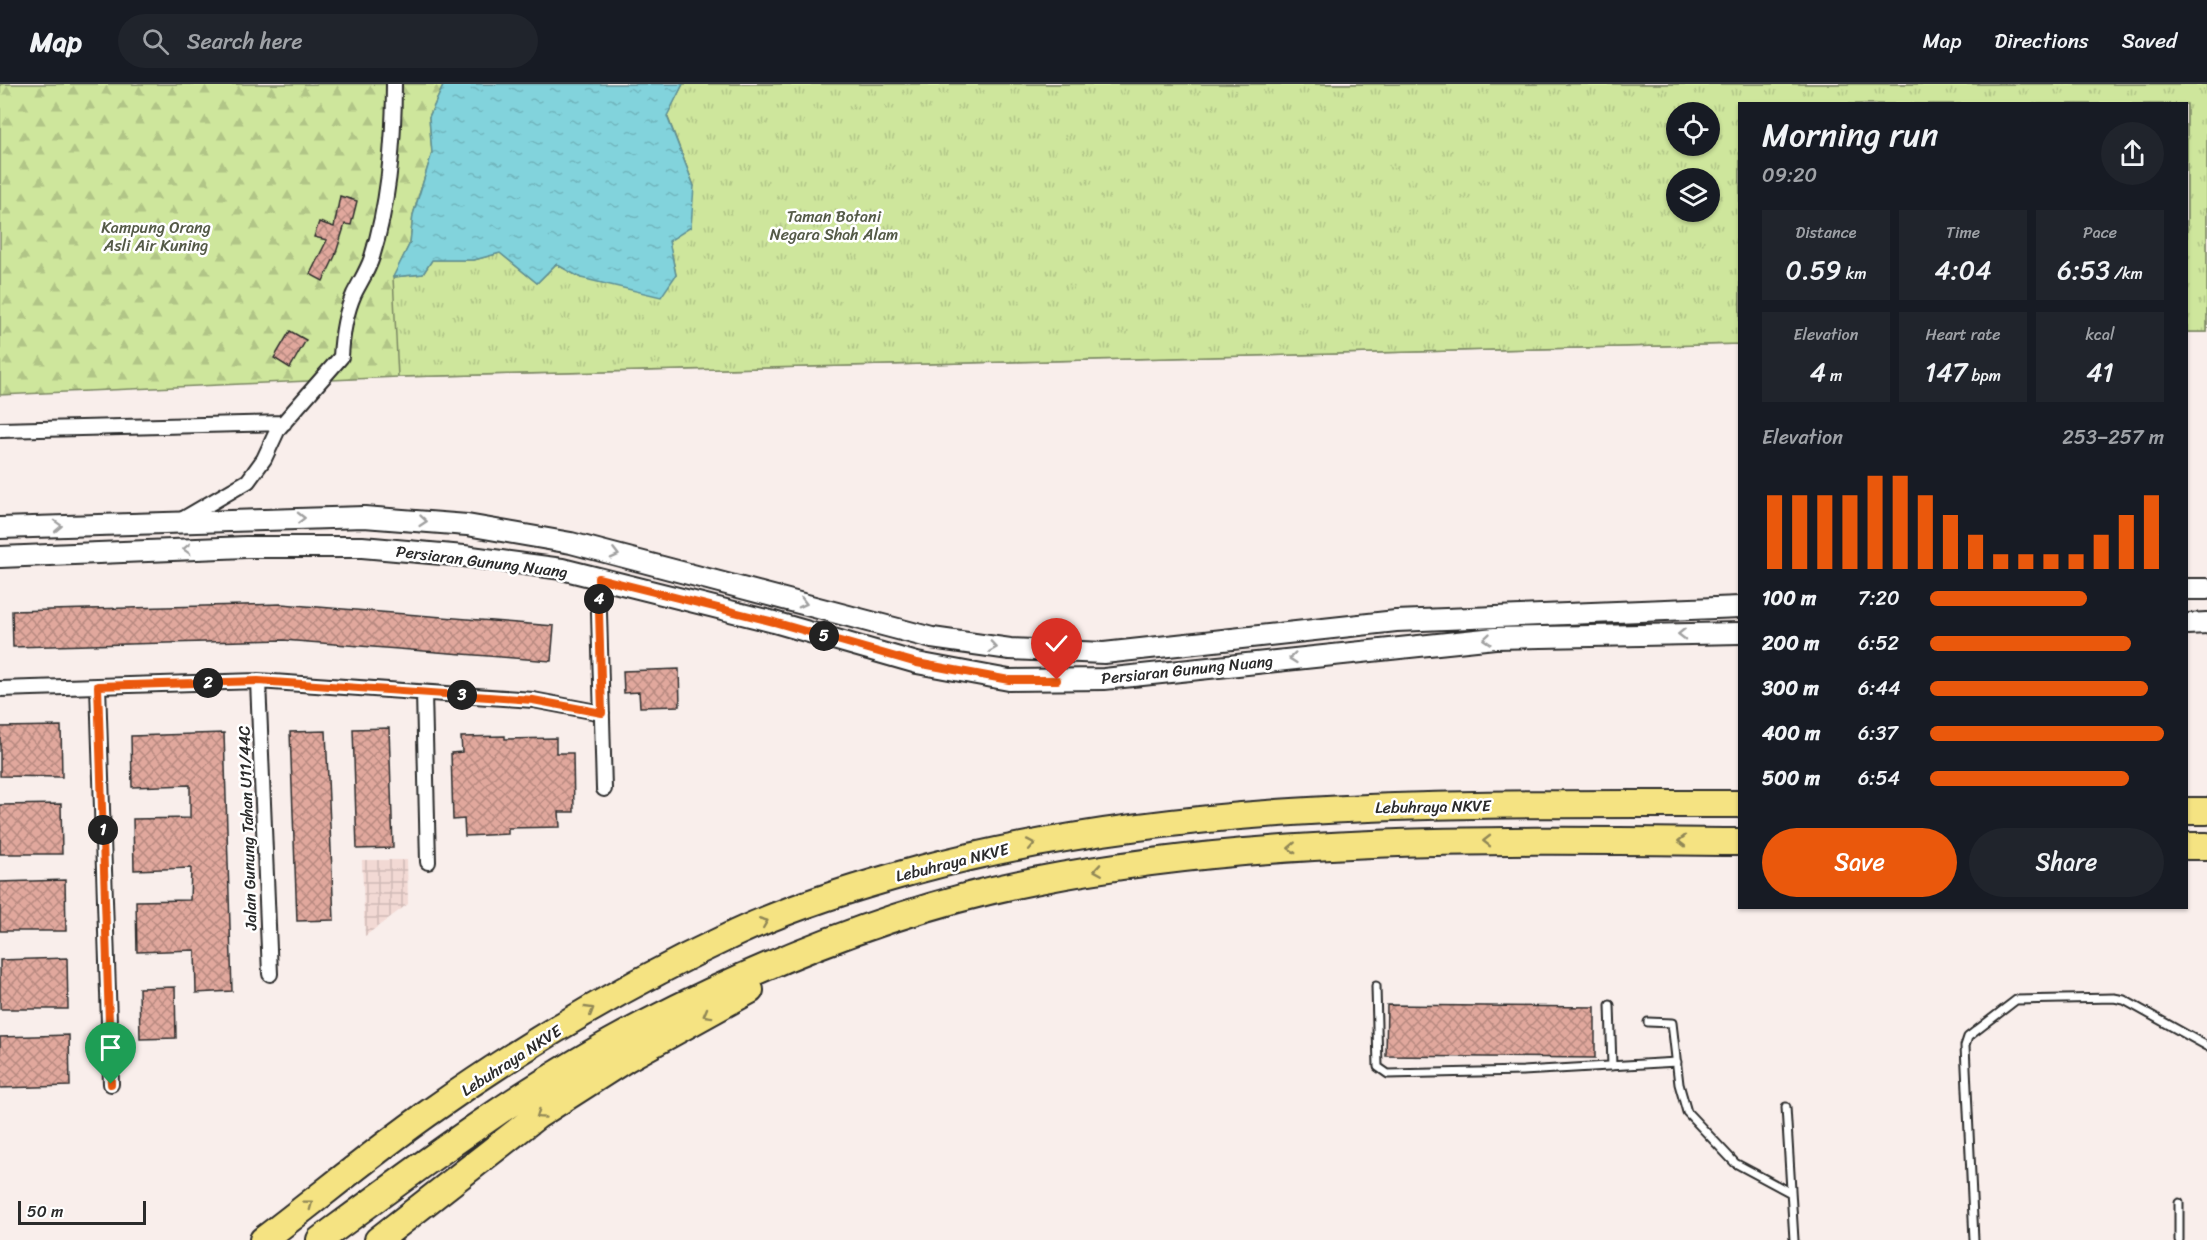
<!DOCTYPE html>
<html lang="en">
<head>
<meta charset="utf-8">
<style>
	:root { --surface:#171b24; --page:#20242c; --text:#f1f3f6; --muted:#9ea1a6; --line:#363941; --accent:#ea580c }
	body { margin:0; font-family:Sriracha,sans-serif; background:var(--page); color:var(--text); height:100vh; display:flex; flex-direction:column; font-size:22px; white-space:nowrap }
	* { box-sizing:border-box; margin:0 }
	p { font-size:20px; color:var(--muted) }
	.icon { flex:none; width:33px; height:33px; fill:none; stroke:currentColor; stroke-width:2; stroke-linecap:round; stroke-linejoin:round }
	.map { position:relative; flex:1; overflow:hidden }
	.details { position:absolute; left:1738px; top:18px; width:450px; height:807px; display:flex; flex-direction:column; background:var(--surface); border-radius:0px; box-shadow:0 2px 4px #0004 }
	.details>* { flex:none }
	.tools { position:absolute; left:1666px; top:18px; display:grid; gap:12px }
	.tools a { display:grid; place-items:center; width:54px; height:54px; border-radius:50%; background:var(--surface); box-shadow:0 2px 4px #0004; font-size:30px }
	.scale { position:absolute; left:18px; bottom:15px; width:128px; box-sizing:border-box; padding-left:6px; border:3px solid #2b2b2b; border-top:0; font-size:16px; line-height:21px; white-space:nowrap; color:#2b2b2b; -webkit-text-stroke:4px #fff; paint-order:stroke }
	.pin { position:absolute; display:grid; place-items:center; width:51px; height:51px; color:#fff; margin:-62px -26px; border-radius:50% 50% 50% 0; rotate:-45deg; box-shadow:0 0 6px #0007 }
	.pin .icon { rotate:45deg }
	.km { position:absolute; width:30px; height:30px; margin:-15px; border-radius:50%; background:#222; color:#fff; font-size:16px; line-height:30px; text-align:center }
	.round { display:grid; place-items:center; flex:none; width:63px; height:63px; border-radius:32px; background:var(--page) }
	.summary { display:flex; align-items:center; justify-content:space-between; height:102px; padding:0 24px }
	h1 { font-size:33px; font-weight:600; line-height:45px }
	.figures { display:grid; grid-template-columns:repeat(3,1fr); gap:9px; height:102px; padding:6px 24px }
	.figures div { display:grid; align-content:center; border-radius:0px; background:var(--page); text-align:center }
	.figures b { font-size:26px; font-weight:600 }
	.figures small { font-size:16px; font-weight:400 }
	.figures p { font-size:16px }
	.chart { height:168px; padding:12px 24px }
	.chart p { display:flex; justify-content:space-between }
	.chart svg { width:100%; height:108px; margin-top:6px; stroke:var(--accent); stroke-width:6 }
	.button { display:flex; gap:12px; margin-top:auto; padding:12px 24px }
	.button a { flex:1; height:69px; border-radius:36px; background:var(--accent); color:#fff; font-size:24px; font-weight:600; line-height:69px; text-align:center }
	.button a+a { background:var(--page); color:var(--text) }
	ul { padding:0 24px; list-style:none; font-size:20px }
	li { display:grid; grid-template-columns:96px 72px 1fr; align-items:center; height:45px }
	li i { height:15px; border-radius:8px; background:var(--accent) }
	header { display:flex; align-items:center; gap:36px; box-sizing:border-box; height:84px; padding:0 30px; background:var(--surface); border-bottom:2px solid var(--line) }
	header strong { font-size:28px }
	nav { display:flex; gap:33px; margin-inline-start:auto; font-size:21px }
	.search { width:420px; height:54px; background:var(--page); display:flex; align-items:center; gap:15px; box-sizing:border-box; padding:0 21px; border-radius:33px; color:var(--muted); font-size:22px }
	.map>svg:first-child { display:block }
	.industrial { fill:url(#industrial-grid) }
	.forest { fill:url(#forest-firs); stroke:#7c8864; stroke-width:1.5; fill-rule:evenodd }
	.park { fill:url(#park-tufts); stroke:#7c8864; stroke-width:1.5; fill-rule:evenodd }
	.water { fill:url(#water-ripples); stroke:#5f9095; stroke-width:1.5 }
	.building { fill:url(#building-cross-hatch); stroke:#2b2b2b; stroke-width:1.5 }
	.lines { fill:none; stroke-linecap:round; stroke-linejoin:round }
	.lane-casing { stroke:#2b2b2b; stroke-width:11 }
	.street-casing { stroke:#2b2b2b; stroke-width:18 }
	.secondary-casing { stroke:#2b2b2b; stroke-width:24 }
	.highway-casing { stroke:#2b2b2b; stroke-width:30 }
	.lane { stroke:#fff; stroke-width:7 }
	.street { stroke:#fff; stroke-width:14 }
	.secondary { stroke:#fff; stroke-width:20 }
	.highway { stroke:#f5e382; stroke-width:26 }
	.oneway { stroke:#a0a0a0 }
	.oneway2 { stroke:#908756 }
	.route-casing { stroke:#fff; stroke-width:12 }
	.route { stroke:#ea580c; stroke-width:8 }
	.labels { text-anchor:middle; stroke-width:5; stroke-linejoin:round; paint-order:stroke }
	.park-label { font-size:16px; fill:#545a47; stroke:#fff }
	.street-label { font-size:16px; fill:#2b2b2b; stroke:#fff }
</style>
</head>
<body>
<header>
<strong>Map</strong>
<div class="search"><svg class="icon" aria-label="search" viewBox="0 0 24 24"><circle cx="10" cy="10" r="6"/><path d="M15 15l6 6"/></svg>Search here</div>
<nav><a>Map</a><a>Directions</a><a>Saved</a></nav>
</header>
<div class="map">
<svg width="2207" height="1156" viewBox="0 0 2207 1156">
	<defs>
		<pattern id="industrial-grid" width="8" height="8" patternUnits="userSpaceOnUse" patternTransform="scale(1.5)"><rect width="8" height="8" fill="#f2d9d4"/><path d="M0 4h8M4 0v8" fill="none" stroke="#d0bab6"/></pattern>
		<pattern id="forest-firs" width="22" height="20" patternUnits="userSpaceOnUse" patternTransform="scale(1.5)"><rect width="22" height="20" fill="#cee69c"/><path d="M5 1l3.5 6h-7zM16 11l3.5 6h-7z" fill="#b1c587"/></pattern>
		<pattern id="park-tufts" width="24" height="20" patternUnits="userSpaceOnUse" patternTransform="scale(1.5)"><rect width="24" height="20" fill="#cee69c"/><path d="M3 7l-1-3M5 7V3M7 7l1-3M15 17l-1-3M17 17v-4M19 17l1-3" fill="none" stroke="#b1c587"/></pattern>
		<pattern id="water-ripples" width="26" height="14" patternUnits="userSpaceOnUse" patternTransform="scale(1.5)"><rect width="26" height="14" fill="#82d3dc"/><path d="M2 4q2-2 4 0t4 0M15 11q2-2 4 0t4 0" fill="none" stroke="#70b5bd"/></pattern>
		<pattern id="building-cross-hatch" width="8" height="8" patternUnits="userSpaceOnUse" patternTransform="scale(1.5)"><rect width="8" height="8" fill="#e1a89d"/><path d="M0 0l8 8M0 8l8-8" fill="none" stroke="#b78980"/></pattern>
	</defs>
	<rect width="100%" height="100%" fill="#f9eeeb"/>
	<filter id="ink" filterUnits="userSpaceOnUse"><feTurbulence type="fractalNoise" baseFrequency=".0167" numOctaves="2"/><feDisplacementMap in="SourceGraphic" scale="12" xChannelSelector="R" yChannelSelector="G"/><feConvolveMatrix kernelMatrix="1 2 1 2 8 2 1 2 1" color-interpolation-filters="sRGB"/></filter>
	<g filter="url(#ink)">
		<path class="industrial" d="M362,776H407L408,820L365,852Z"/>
		<path class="forest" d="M0,0H444L429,33L432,69L413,131L410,159L394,192L500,169L683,0H2207V248H2187V20H1740V260L398,293L0,311ZM1677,28H1710V62H1677ZM1677,94H1710V128H1677Z"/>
		<path class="park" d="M683,0H2207V248H2187V20H1740V260L398,293L393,193L423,190L432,176H474L500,169L537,199L556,180L581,194L676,191L669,157L694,102L667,31ZM1677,28H1710V62H1677ZM1677,94H1710V128H1677Z"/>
		<path class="water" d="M444,0H683L667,32L694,102L691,143L669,157L676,191L661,213L581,194L556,180L537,199L500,169L474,176H432L423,190L393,193L410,159L413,131L432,69L429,33Z"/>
		<path class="building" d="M340,112L357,117L351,141L345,140L335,172L323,197L310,190L327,156L314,153L319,138L334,143Z
			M290,247L306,256L290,284L274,274Z
			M281,520L554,542L551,577L283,556L13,563L12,527Z
			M679,585L680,622L640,623L639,608L624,609L623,587Z
			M61,642L62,693L0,692V643Z
			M389,644L393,764L357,765L353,645Z
			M326,647L334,836L297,837L290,648Z
			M224,649L232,907L196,909L195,866L137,868L136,817L190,816L191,784L134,786L133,735L190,734V701L132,703L131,652Z
			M505,652V655L556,654V669H573L574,728H559L560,743L508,744V750L465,752L464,735L453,736L451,669L462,668L461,653Z
			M61,720L62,770H0V721Z
			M65,796L66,847H0V798Z
			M67,874L68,925H0V876Z
			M175,903L176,954L140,955L139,904Z
			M1387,921L1595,923V974L1386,972Z
			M69,951L70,1002L0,1004V953Z"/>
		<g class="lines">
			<g class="lane-casing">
				<path id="lane" d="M1376,902L1378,983L1388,990L1523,987L1677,978
					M1610,921L1612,982
					M1648,938L1672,939L1679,1000L1687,1028L1735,1079L1791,1109
					M1786,1023L1794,1156
					M2179,1119V1156
					M1974,1156L1965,962L1968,953L2016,916L2114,914L2124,916L2207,962"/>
			</g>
			<g class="street-casing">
				<path id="street" d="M0,346L284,339
					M178,438L248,397L264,375L278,345L341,273C342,253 346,228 354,210C360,198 368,186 372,173C389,118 394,57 394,0
					M598,494L604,705
					M258,597L270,890
					M98,602L111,1000
					M0,605L258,597L533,616L602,629
					M424,609L428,778"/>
			</g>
			<g class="secondary-casing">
				<path id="secondary" d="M0,444L364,433L467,441L571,459L932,554L1010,565L1104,569L1396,537L1740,523
					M0,473L246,463H362L464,472L562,485L774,538L917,579L1009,596L1104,595L1495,554L1740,549
					M2187,505H2207
					M2187,540L2207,539"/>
			</g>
			<g class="highway-casing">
				<path id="highway" d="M2187,727H2207
					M2187,762H2207
					M263,1156C318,1114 371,1070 427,1030C524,961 629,899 736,849C794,822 856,803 917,786C1186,714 1464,720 1740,720
					M320,1156C424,1079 527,1001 643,941C765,878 899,824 1034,797C1267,751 1505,756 1740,758
					M378,1156L538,1031L627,974L750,906"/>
			</g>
			<use href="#lane" class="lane"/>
			<use href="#street" class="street"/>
			<use href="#secondary" class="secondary"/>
			<use href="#highway" class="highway"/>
		</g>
		<defs><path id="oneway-chevron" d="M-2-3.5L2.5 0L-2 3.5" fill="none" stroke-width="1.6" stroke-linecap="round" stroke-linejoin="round" transform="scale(1.5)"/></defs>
		<g class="oneway">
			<use href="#oneway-chevron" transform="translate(301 434) rotate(-1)"/>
			<use href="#oneway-chevron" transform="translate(423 437) rotate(5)"/>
			<use href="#oneway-chevron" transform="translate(58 442) rotate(-2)"/>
			<use href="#oneway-chevron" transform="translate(187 465) rotate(178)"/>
			<use href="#oneway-chevron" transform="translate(615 470) rotate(14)"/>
			<use href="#oneway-chevron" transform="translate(803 519) rotate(15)"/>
			<use href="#oneway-chevron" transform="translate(1682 550) rotate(179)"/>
			<use href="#oneway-chevron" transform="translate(1487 555) rotate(175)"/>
			<use href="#oneway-chevron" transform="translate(993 563) rotate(8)"/>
			<use href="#oneway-chevron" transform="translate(1293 574) rotate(174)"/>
		</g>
		<g class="oneway2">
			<use href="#oneway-chevron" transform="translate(1487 757) rotate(180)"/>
			<use href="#oneway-chevron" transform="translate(1682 757) rotate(-180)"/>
			<use href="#oneway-chevron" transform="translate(1031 760) rotate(-11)"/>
			<use href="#oneway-chevron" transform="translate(1292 764) rotate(177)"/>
			<use href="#oneway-chevron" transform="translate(1098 786) rotate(171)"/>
			<use href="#oneway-chevron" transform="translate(764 838) rotate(-22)"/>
			<use href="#oneway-chevron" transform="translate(590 926) rotate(-31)"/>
			<use href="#oneway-chevron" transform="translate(707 930) rotate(151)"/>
			<use href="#oneway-chevron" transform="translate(540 1031) rotate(145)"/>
			<use href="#oneway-chevron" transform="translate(309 1120) rotate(-37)"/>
		</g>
	</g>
	<g class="lines" filter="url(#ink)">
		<g class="route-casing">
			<path id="route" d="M111,1000L98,602L258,597L533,616L602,629L598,494L774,538L917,579L1009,596H1057"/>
		</g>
		<use href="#route" class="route"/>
	</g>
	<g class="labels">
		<g class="park-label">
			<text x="834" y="138">Taman Botani<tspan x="834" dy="18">Negara Shah Alam</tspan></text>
			<text x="156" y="149">Kampung Orang<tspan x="156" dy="18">Asli Air Kuning</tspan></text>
		</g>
		<g class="street-label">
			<text transform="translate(482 477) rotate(7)" y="6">Persiaran Gunung Nuang</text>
			<text transform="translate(1187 585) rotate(-6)" y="6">Persiaran Gunung Nuang</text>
			<text transform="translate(1433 722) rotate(-1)" y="6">Lebuhraya NKVE</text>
			<text transform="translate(247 744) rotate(-92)" y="6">Jalan Gunung Tahan U11/44C</text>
			<text transform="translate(952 778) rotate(-14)" y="6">Lebuhraya NKVE</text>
			<text transform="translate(511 976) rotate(-33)" y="6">Lebuhraya NKVE</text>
		</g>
	</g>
</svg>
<div class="tools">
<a><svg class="icon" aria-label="locate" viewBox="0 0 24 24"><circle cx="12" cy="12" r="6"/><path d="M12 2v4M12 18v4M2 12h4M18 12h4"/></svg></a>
<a><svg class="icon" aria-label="layers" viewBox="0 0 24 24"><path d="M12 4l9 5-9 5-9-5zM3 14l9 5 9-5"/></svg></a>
</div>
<div class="scale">50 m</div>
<div class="pin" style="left:111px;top:1000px;background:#1e9e55"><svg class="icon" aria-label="arrive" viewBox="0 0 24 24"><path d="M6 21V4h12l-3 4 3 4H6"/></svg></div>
<div class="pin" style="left:1057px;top:596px;background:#d93025"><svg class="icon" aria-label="check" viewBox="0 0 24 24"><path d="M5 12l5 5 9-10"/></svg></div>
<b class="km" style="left:103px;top:746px">1</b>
<b class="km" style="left:208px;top:599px">2</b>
<b class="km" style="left:462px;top:611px">3</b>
<b class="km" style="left:599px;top:515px">4</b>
<b class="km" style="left:824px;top:552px">5</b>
<section class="details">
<div class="summary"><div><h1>Morning run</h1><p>09:20</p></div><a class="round"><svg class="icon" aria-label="share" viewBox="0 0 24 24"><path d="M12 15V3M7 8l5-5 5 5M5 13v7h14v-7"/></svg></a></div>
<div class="figures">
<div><p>Distance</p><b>0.59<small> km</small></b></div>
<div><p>Time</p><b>4:04</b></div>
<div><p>Pace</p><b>6:53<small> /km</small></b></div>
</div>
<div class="figures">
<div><p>Elevation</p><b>4<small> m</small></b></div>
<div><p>Heart rate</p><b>147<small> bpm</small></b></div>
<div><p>kcal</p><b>41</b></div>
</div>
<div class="chart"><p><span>Elevation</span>253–257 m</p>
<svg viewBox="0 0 160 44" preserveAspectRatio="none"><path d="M5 44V14M15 44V14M25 44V14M35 44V14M45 44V6M55 44V6M65 44V14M75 44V22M85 44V30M95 44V38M105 44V38M115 44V38M125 44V38M135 44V30M145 44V22M155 44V14"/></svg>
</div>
<ul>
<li><b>100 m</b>7:20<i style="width:67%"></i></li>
<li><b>200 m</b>6:52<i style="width:86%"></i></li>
<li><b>300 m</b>6:44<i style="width:93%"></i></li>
<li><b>400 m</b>6:37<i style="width:100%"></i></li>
<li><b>500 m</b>6:54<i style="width:85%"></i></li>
</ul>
<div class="button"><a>Save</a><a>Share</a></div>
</section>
</div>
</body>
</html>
